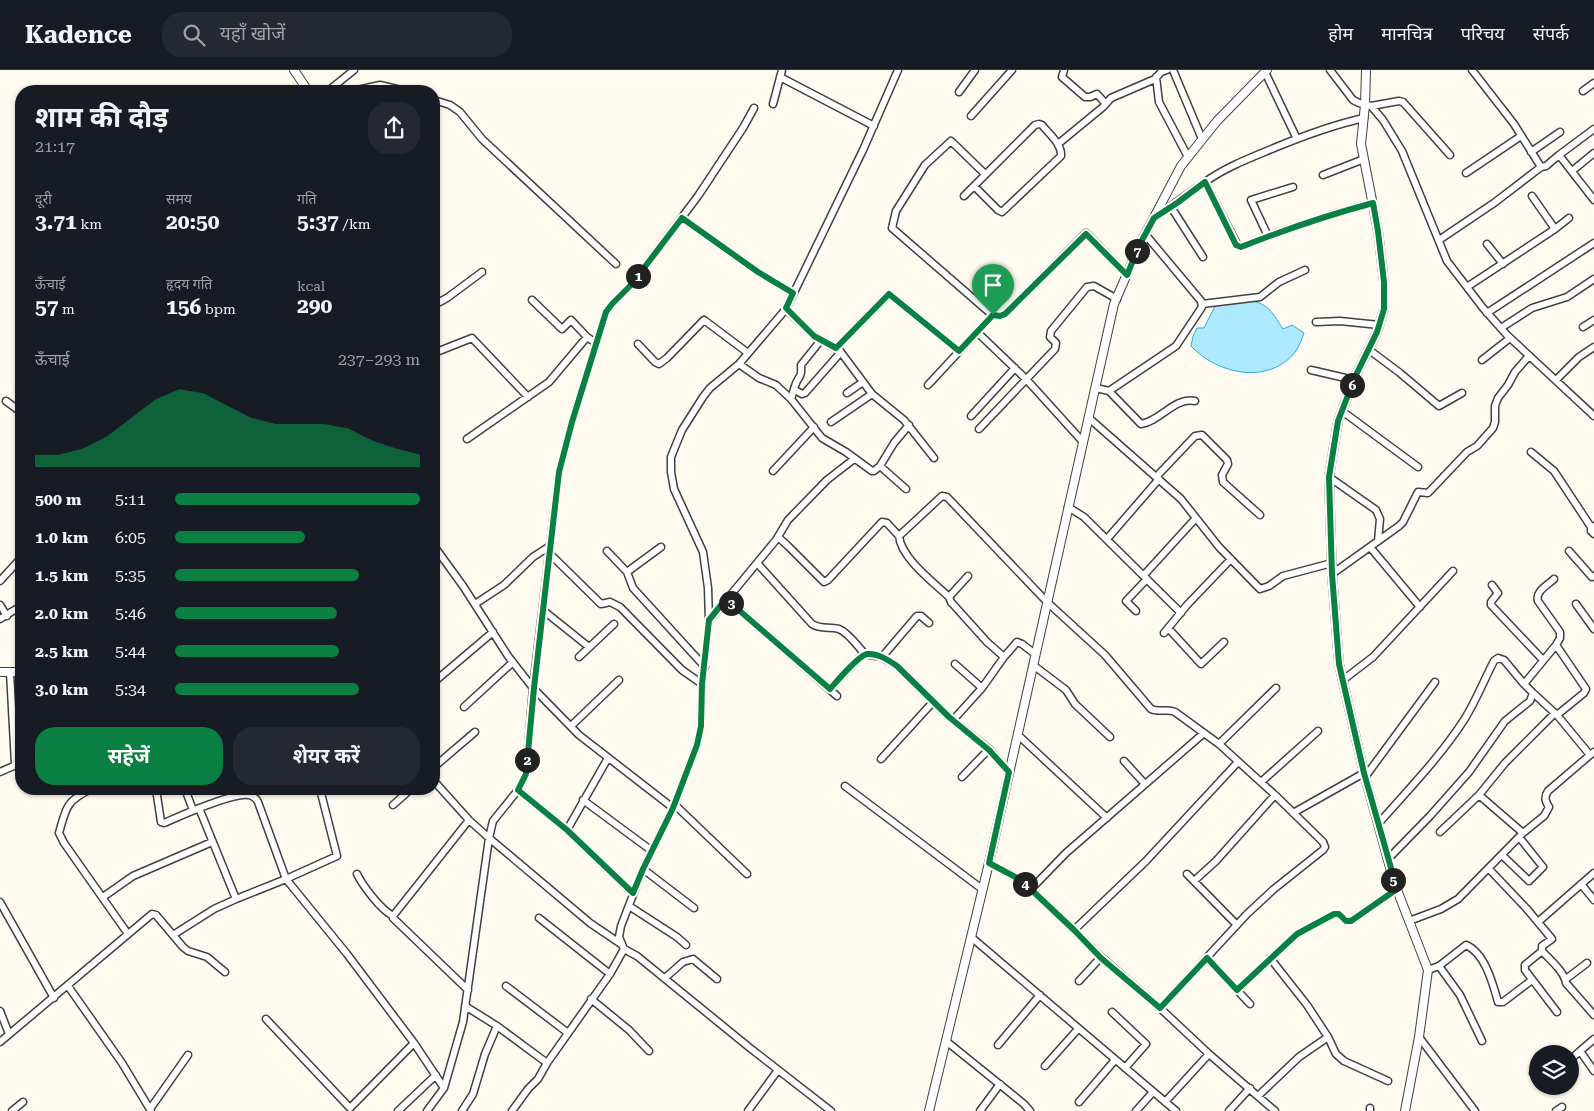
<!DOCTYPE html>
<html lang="hi">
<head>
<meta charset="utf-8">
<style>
	:root { --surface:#171b24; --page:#242831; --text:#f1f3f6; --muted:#9ea1a6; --line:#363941; --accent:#0b8043 }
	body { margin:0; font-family:"Roboto Serif","Noto Sans Devanagari",serif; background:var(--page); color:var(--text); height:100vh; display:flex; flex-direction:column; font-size:19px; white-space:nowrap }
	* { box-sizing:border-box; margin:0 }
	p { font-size:16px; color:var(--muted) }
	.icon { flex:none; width:28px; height:28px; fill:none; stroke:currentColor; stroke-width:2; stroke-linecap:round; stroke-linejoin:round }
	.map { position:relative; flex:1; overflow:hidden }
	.details { position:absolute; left:15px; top:15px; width:425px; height:710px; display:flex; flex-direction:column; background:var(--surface); border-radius:20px; box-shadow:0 1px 4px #0004 }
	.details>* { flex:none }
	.fabs { position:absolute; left:1529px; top:975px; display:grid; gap:10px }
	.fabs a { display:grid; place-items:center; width:50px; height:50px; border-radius:50%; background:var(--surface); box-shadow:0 1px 4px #0004; font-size:25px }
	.pin { position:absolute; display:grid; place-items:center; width:42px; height:42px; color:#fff; margin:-51px -21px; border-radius:50% 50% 50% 0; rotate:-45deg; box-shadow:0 0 5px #0007 }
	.pin .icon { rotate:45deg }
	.km { position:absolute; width:25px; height:25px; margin:-12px; border-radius:50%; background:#222; color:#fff; font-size:14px; line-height:25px; text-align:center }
	.round { display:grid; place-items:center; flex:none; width:52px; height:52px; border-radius:20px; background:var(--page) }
	.headline { display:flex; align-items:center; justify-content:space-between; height:85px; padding:0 20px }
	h1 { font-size:28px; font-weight:700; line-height:38px }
	.metrics { display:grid; grid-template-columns:repeat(3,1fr); gap:8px; height:85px; padding:5px 20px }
	.metrics div { display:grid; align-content:center }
	.metrics b { font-size:21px; font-weight:700 }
	.metrics small { font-size:14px; font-weight:400 }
	.metrics p { font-size:14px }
	.chart { height:140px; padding:10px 20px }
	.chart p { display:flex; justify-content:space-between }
	.chart svg { width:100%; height:90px; margin-top:5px; fill:var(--accent); opacity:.7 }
	.primary-button { display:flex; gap:10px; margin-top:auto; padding:10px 20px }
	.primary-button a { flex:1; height:58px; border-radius:20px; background:var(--accent); color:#fff; font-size:20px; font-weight:700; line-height:58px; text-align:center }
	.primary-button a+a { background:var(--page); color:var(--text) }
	ul { padding:0 20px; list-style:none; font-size:16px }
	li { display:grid; grid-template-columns:80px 60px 1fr; align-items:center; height:38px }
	li i { height:12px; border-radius:6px; background:var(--accent) }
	header { display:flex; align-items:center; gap:30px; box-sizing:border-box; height:70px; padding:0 25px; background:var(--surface); border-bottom:1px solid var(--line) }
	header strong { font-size:24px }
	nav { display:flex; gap:28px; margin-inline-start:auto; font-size:18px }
	.search { width:350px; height:45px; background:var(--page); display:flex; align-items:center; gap:12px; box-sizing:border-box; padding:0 18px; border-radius:20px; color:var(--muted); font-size:19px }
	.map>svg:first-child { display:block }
	.water { fill:#ade9fc; stroke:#2dabdb }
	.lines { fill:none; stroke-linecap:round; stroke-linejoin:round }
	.minor-casing { stroke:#414141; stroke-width:9 }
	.tertiary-casing { stroke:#414141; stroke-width:10 }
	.minor { stroke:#fff; stroke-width:6 }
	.tertiary { stroke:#fff; stroke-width:8 }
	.route-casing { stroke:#fff; stroke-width:10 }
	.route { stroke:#0b8043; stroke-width:6 }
</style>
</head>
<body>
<header>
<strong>Kadence</strong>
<div class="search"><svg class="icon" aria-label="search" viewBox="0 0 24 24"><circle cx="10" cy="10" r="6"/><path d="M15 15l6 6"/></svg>यहाँ खोजें</div>
<nav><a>होम</a><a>मानचित्र</a><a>परिचय</a><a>संपर्क</a></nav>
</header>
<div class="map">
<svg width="1594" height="1041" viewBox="0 0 1594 1041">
	<rect width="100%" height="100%" fill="#fffaef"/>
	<path class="water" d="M1246,230C1269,233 1271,241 1283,259L1292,255L1304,263C1302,269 1299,276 1296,281C1269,316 1217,304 1191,276L1193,266L1197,258H1204L1215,236L1228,231Z"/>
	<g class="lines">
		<g class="minor-casing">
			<path id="minor" d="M1064,0L1062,7L1085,27H1090L1097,24L1106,34
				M1173,0L1202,69
				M1330,0L1353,30L1359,33L1371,36L1383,50L1402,81L1447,191L1483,238L1507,265L1594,346
				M1472,0L1514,54L1541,97L1546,96L1559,85L1594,130
				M1265,2L1297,69
				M780,7L874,56
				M1156,7L1159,32L1188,87
				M328,21L354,0
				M353,21L380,15L405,21
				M1583,21L1594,13
				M959,22L975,0
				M434,30L450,35L460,42L482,69L616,194
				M773,34L782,0
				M1371,36L1399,31L1403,32L1450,85
				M971,46L1012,0
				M1058,74L1103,37L1111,28L1155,9L1161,2L1167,0
				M1531,82L1560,62
				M1559,85L1594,59
				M1572,101L1594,83
				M1466,103L1521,66
				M985,104L951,71L925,95L896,141L892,158L990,243L1000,246L1005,244L1086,163L1127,205
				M1323,105L1364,89
				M1205,112L1238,176L1241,177L1268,166
				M1293,117L1251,130L1268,166L1337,143L1373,133
				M964,126L1035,55L1039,54L1042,55C1049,64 1062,74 1061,86L1002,142L998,140L974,116
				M1532,126L1555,159
				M1171,137L1203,187
				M1155,147C1172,136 1188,123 1205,112C1226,97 1250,88 1274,78C1303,66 1333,55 1364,48
				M682,148L758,202L793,223
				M1439,170L1494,133L1541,97
				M1487,174L1503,194
				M1467,217L1555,159L1569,148
				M532,230L562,259L571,250L587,267L596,273
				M1202,234L1260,227L1279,212L1305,200
				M434,235L447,228L482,202
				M786,239L814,266L840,281L872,324L904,350L934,388
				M1487,243L1594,173
				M1316,252L1340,251L1379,255
				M1583,257L1594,250
				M1501,258L1532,238L1567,227L1594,209
				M977,262L1026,309L1083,372
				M638,274L655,292L659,294L667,288L704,250L748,283
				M836,278L889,224L959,281
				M1368,279L1400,303L1439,336L1462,323
				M434,283L472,268L528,327
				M1482,290L1510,268
				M739,294L759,308L776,315L791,329L822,368L846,382L872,401H874L880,396L906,419
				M1311,300L1354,310
				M1556,310L1579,287L1594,277
				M928,315L993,245
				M1096,318L1109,321L1176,276L1202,237L1201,231L1145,164
				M795,320L802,324L805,323L841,282
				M1109,321L1141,354C1161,351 1174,327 1195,331
				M847,323L863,312
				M791,329C793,324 793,321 795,316C798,305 802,310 801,295L821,270
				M6,331L21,342
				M1342,341L1418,397
				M971,346L1015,298
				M1090,349L1181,429L1219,477L1260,519L1269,516L1283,506L1332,493
				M831,352L872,324
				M979,359L1055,279L1056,273L1050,267L1051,261L1087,217L1094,216L1117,229
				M467,369L549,312L587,267
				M1531,382L1554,401L1591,457L1594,456
				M880,396L894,373L909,355
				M773,401L814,357
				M1157,406L1195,366L1202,365L1227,390L1228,394L1222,405L1223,412L1260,445
				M1329,407L1376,440L1380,449L1378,471
				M1068,437L1084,447L1181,543
				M1591,457V461L1594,464
				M899,466C901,488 933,512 949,527
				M778,467L788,476L824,512L828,510L882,452L887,453L899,466L942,426L947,427L1047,532L1105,585L1151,639C1159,643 1167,638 1175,642L1219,674L1275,725L1323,772L1325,777L1323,780L1274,819L1247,844L1160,938
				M1107,469L1159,409
				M434,476L463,516L508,586L533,618L579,665L673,738L643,799L621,856L619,867L624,879L637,886L750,978L831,1041
				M1370,477L1420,537
				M607,481L627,502L633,518L705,597
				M1569,481L1592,507L1594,506
				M550,484L601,534L610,532L620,537L682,600L702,614
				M757,493L812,554C821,560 830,556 839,559C849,563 858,577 865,584
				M627,502L661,477
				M1332,504L1399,456L1403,452L1418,422L1428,423L1467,382L1477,376L1493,358L1495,352V336L1498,328L1508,315L1515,302L1529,286
				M1144,505L1196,448
				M968,506L949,527L951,532L987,572L1004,587L1017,572L1022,574L1035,584
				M0,511L21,488
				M1492,515L1498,523L1491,532V535L1543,590
				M727,529L837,626
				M475,534L504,515L533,487L550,476
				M1576,534L1594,559
				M0,535L7,546
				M544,541L589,577
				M1136,541L1126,531L1147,509
				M0,549L21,536
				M709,551L776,470L788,450L827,410L854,389
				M1168,558L1201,594L1224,572
				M1164,563L1187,535L1231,489
				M1556,575L1586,619L1584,623L1557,645
				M579,587L614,554
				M882,587L917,546H921L929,553
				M1033,595L1066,620L1075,634L1110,667
				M10,602L15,694L18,696L21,694
				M1343,610L1373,587L1453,501
				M434,612L493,562
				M982,618L1004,587
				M830,619L859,588L865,584L881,587L897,596L949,647L989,679L1009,702
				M1533,623L1557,645L1590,685L1594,682
				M434,637V640
				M464,637L513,592
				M953,650L982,618L955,594
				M571,656L619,610
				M1018,665L1107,748
				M1219,674L1276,618
				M881,689L933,632
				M1124,691L1145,714
				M434,697L475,662
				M0,702L16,695
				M962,707L989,679
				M1365,707L1435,612
				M434,711L469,750L489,768L590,853L621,874
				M1261,712L1318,661
				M845,716L982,819
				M91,719C66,731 66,738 59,763L64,773L128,864
				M156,719L161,752L164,753C180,746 233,722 249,725C253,726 256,728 258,732L286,809L347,884L414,973L444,1018
				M185,719L193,740
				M518,720L567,760L633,823
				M1479,725L1523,763
				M583,730L652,781
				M674,734L747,804
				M393,735L411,719
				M199,738L236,829
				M673,738L697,675L701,656L702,614L709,551L708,518L703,482L674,419L671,402V387L682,360L703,327L710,318L739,294L786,239L863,80L898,0
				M1293,743L1364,703
				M1378,754C1408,720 1440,687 1464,650C1476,631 1484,610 1494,591L1498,588L1504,590L1524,614L1556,575L1560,568V562L1538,531C1535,521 1548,515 1554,509
				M567,760L608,688
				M1440,762L1479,725L1505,693L1555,643
				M1502,785L1529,811L1543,797L1519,767
				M1388,789L1430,746L1469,702L1505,651L1530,631L1533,623L1524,614
				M989,793L1021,810L1074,860L1146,791L1238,692
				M643,799L694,838
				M1489,799L1526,838L1552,869L1542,876V881C1550,890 1564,901 1566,913L1594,945
				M357,804C363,816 380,839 393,846
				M1187,804L1237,855
				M1194,811L1216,791L1275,725
				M1581,814L1594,830
				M1031,819L1066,783L1204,663
				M103,827L133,806L212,772
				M0,832L54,928
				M629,836L677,867L686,875
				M539,848L610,904
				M1409,851L1441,839L1458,829L1523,763L1544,746L1549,737C1545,731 1544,727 1548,721L1590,685
				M1538,852L1594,803
				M1074,860L1101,887L1160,938L1209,984L1275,1041
				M173,865L214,839L236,829L286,809L337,786L321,723L324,719
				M971,867L1176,1041
				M1542,881L1525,895V900L1557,942
				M1207,888L1250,934
				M1439,896L1460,925L1482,971
				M1428,900L1439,896L1466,875C1485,883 1493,914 1498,932H1503L1532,910
				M665,908L683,892L693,889L717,909
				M1566,909L1587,893
				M1079,911L1101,887
				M68,916L122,993L151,1041
				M506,916L568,963
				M468,920L393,848V846L469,750
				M1237,920L1297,864L1334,844H1339L1346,851H1351L1397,819
				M591,929L629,960L649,981
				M465,936L497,956L547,993
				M0,941L9,964
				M1112,942L1146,974L1125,998
				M266,949L350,1038L414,973
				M1328,967L1336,984L1344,991L1388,1011
				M1419,967L1475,1041
				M1594,969L1580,981L1594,1001
				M946,971L1024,1034L1030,1041
				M0,972L152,844L156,845L183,877L188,881L207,887L225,902
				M998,975L1040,925
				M1570,990L1580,981
				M1045,996L1078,959
				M1533,1003L1538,1001
				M1258,1026L1299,987L1328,967L1307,935L1270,888
				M1079,1032L1115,990
				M1165,1032L1209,984
				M150,1039L188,985
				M12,1041L23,1032
				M398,1041L436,1005
				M427,1041L444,1018L463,952L489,768L493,751L518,720L526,704L533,618L559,402L572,352L606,242L612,234L631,215L698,126L743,58L754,38
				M462,1041L473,1024L485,984L497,956
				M512,1041L528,1019L538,1009L547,993L610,904L624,879
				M748,1041L778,1000
				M980,1041L1000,1014
				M1136,1041L1153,1022
				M1229,1041L1250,1018
				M1370,1041V1038
				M1556,1041L1562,1037"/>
		</g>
		<g class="tertiary-casing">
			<path id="tertiary" d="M294,0L308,21
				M1366,0L1365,35L1361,74L1378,161L1384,212V239L1377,262L1355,307L1338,351L1329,407L1332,504L1339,594L1364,703L1394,812L1428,900L1419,967L1405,1041
				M0,602H21
				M929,1041L989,793L1114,234L1140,174L1181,96L1217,51L1267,0"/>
		</g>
		<use href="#minor" class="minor"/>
		<use href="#tertiary" class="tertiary"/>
	</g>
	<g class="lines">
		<g class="route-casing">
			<path id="route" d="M1205,112L1236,175L1241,177C1284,160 1328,145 1373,133L1378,161L1384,212V239L1377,262L1355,307L1338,351L1329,407L1332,504L1339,594L1364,703L1397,819L1351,851H1346L1339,844H1334L1297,864L1237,920L1207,888L1160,938L1101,888L1074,860L1021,810L989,793L1009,702L989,680L949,647L897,596C888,590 878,583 867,584C858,586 837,611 830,619L726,529L709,550L702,614L701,656L697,675L673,738L643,799L633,823L567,760L518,720L526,704L534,618L559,402L572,352L606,242L612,234L631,215L682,148L758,202L793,223L786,238L814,266L836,278L889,224L959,281L993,245L1000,246L1005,244L1086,164L1127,205L1140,174L1154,148L1177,133Z"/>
		</g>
		<use href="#route" class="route"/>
	</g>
</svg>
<div class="fabs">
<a><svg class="icon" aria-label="layers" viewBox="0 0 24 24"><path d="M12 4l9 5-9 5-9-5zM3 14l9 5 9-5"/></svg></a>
</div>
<div class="pin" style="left:993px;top:245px;background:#1e9e55"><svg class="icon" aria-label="arrive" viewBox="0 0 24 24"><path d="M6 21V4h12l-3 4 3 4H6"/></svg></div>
<b class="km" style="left:638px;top:206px">1</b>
<b class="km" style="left:527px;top:690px">2</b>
<b class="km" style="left:731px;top:533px">3</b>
<b class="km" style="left:1025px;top:814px">4</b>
<b class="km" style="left:1393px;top:810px">5</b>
<b class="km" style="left:1352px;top:315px">6</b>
<b class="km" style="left:1137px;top:181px">7</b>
<section class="details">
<div class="headline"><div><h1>शाम की दौड़</h1><p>21:17</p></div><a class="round"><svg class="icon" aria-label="share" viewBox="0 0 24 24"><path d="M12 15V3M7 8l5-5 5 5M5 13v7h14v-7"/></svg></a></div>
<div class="metrics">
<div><p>दूरी</p><b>3.71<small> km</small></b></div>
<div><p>समय</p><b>20:50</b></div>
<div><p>गति</p><b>5:37<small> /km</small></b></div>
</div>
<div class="metrics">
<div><p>ऊँचाई</p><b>57<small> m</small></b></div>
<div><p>हृदय गति</p><b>156<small> bpm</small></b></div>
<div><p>kcal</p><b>290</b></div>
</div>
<div class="chart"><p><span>ऊँचाई</span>237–293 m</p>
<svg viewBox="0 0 160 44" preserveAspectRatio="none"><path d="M0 44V38L10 38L20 35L30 29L40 20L50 11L60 6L70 8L80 14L90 20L100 23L110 23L120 23L130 25L140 31L150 35L160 38V44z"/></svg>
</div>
<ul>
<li><b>500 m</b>5:11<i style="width:100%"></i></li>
<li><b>1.0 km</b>6:05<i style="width:53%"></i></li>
<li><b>1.5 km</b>5:35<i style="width:75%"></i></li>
<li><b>2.0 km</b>5:46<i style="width:66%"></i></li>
<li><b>2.5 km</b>5:44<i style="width:67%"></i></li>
<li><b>3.0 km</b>5:34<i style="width:75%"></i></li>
</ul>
<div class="primary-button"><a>सहेजें</a><a>शेयर करें</a></div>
</section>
</div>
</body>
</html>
